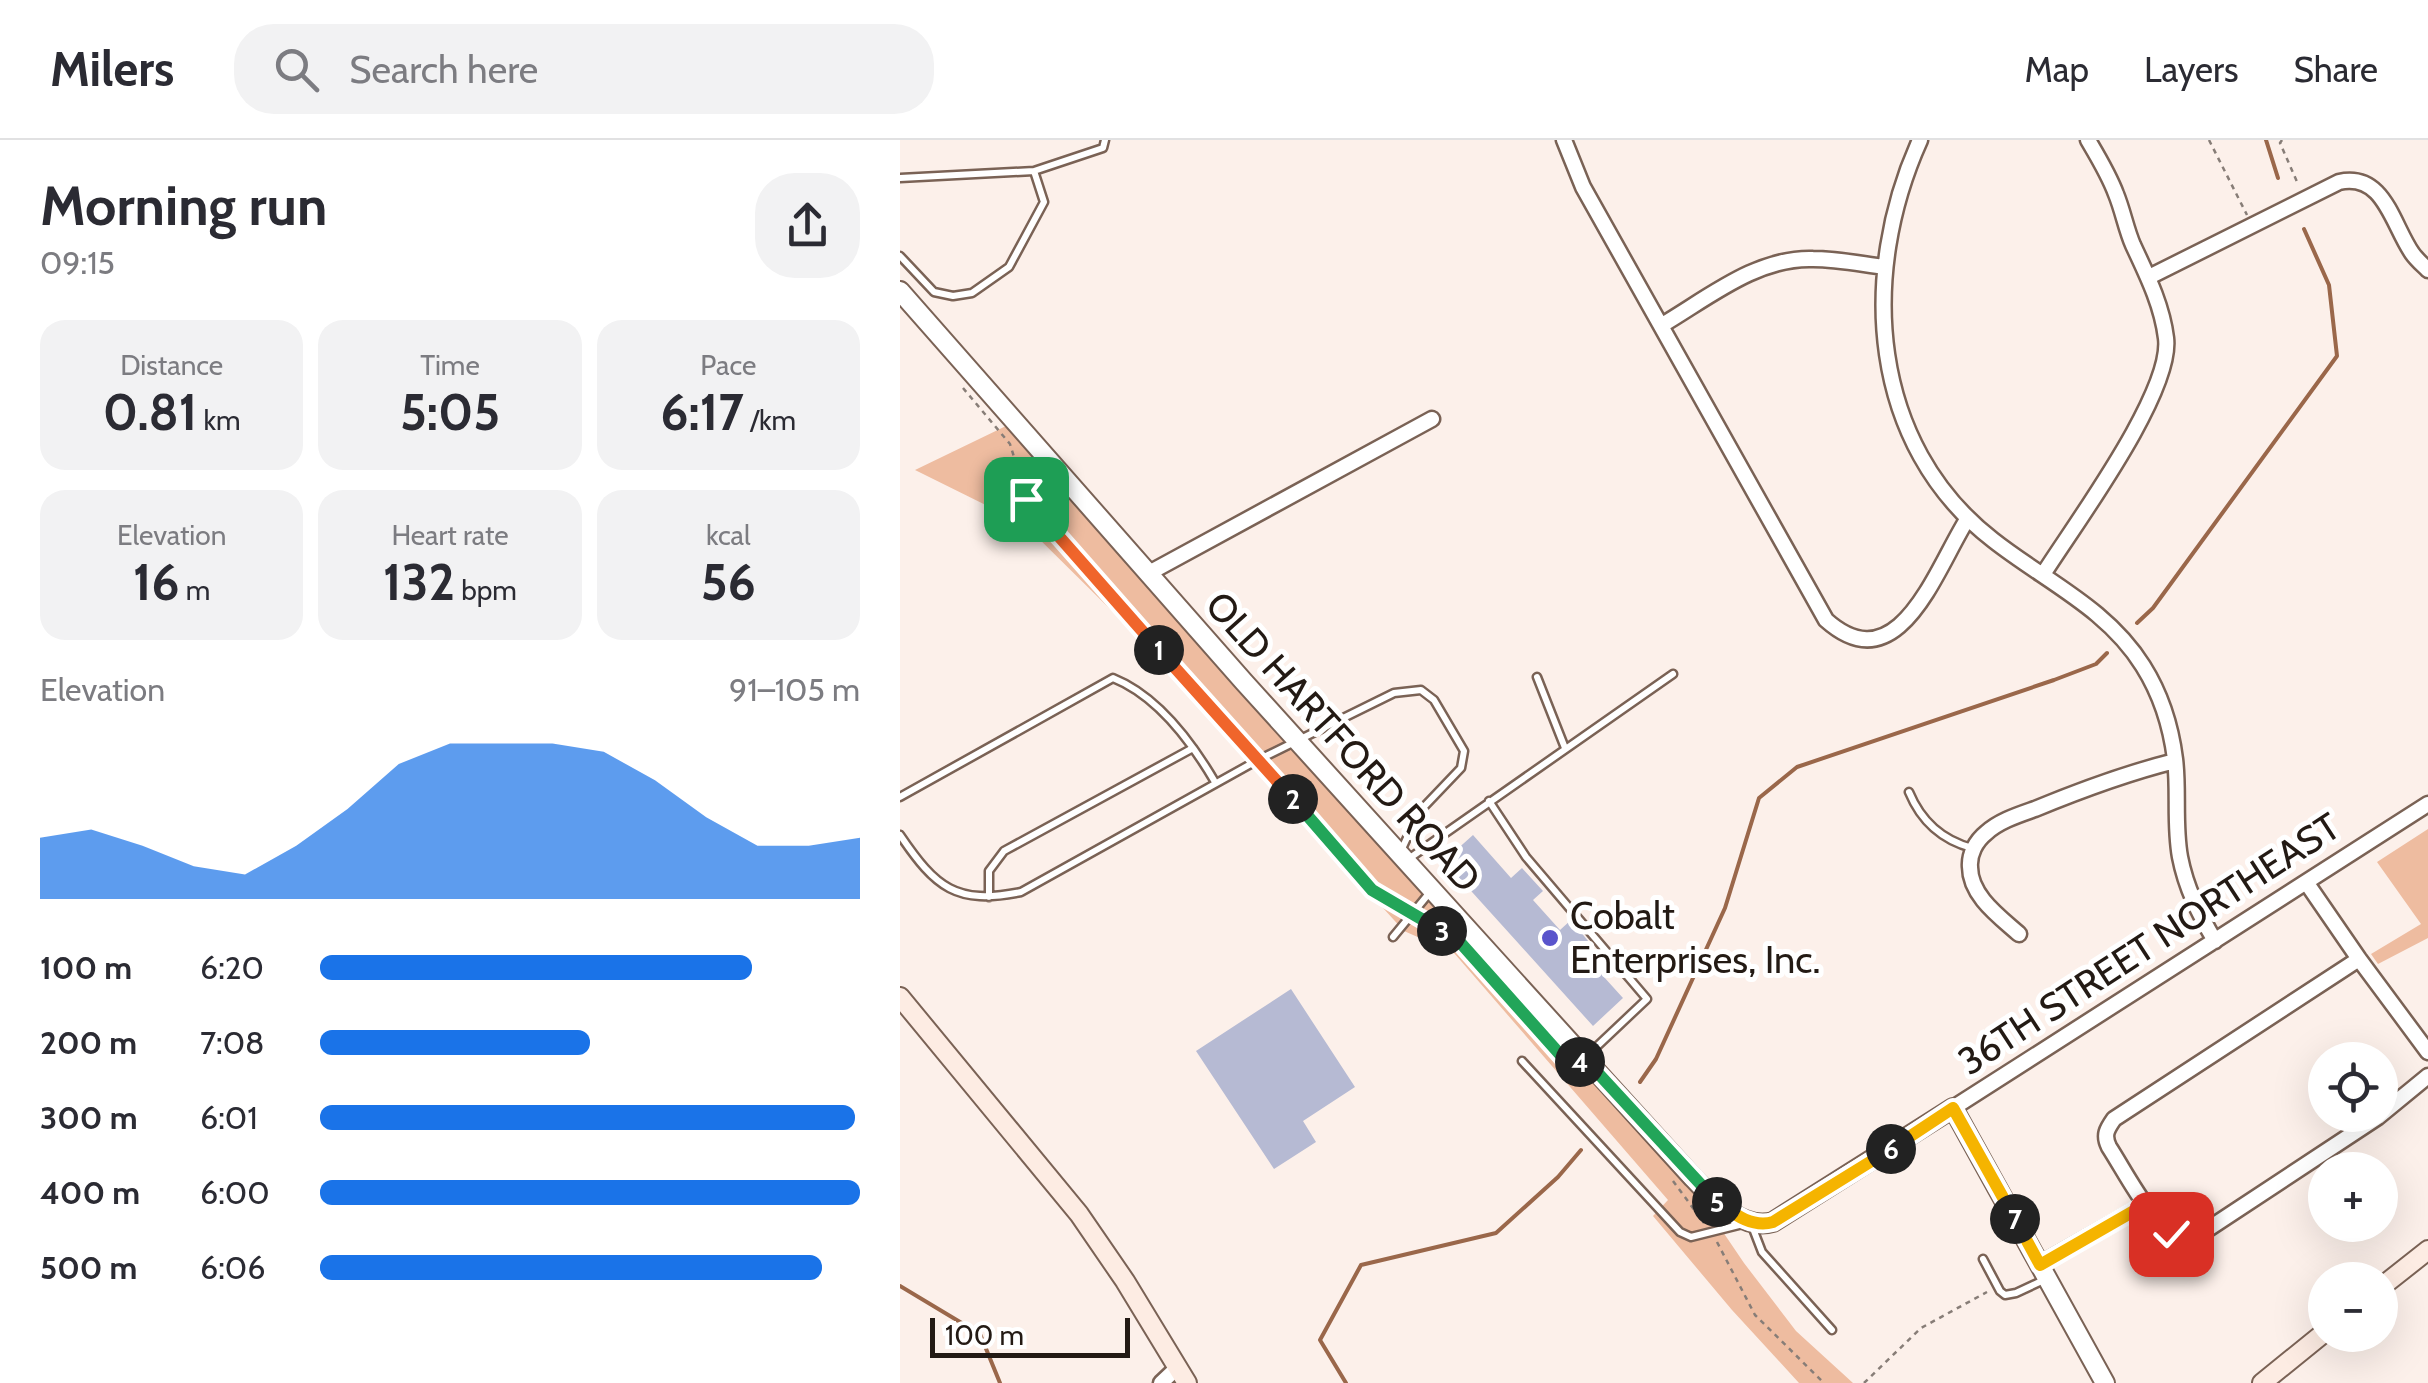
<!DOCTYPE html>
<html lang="en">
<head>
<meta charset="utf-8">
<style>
	:root { --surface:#fff; --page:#f2f2f3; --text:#2b2b33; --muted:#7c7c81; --line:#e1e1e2; --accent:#1a73e8 }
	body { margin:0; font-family:Cabin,sans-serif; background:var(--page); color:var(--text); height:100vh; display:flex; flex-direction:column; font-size:38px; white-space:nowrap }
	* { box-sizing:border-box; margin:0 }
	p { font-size:32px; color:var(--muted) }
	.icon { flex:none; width:55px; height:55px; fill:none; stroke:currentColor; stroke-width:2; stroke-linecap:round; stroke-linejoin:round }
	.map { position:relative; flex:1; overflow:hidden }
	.side { display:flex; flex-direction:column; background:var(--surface); width:900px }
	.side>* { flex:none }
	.buttons { position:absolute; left:1408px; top:902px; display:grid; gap:20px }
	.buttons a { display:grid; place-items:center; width:90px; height:90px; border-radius:50%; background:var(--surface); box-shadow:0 10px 40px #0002; font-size:50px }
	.scale { position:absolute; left:30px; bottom:25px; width:200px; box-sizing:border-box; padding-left:10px; border:5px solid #231a14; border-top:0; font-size:28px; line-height:35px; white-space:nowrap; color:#231a14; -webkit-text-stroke:8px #fff; paint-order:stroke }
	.pin { position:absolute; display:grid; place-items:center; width:85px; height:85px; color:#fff; margin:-42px; border-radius:20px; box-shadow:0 5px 15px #0006 }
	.km { position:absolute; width:50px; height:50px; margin:-25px; border-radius:50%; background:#222; color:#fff; font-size:28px; line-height:50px; text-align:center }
	.round { display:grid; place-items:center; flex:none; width:105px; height:105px; border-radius:40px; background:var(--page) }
	.head { display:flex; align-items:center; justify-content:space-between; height:170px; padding:0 40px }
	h1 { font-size:55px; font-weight:700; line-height:75px }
	.stats { display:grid; grid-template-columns:repeat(3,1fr); gap:15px; height:170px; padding:10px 40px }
	.stats div { display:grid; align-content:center; border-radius:25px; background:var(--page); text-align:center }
	.stats b { font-size:50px; font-weight:700 }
	.stats small { font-size:28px; font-weight:400 }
	.stats p { font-size:28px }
	.chart { height:280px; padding:20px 40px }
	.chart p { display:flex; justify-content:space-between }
	.chart svg { width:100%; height:180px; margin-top:10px; fill:var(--accent); opacity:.7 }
	ul { padding:0 40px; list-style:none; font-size:32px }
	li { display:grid; grid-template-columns:160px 120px 1fr; align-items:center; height:75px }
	li i { height:25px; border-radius:12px; background:var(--accent) }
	header { display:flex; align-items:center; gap:60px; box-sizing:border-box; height:140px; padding:0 50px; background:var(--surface); border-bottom:2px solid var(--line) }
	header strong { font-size:48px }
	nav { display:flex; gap:55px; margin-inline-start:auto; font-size:35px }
	.search { width:700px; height:90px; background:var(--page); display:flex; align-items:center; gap:25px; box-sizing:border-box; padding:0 35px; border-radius:40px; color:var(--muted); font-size:38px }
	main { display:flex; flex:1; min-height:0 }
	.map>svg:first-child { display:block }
	.green { fill:#eebca0 }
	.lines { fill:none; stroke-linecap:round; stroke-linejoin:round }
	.stream { stroke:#9a674a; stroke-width:4 }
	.building { fill:#b6bad3 }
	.service-casing { stroke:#7a6255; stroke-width:11 }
	.minor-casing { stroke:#7a6255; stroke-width:19 }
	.tertiary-casing { stroke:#7a6255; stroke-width:22 }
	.secondary-casing { stroke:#7a6255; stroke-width:22 }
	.path { stroke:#877d77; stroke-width:2.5; stroke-dasharray:5 5; stroke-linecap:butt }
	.service { stroke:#fff; stroke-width:6 }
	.minor { stroke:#fff; stroke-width:14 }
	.tertiary { stroke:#fff; stroke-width:18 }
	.secondary { stroke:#fdece3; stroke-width:18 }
	.split-1-casing { stroke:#fff; stroke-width:20 }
	.split-2-casing { stroke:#fff; stroke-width:20 }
	.split-3-casing { stroke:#fff; stroke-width:20 }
	.split-4-casing { stroke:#fff; stroke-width:20 }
	.split-5-casing { stroke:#fff; stroke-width:20 }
	.split-6-casing { stroke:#fff; stroke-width:20 }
	.split-7-casing { stroke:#fff; stroke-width:20 }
	.split-8-casing { stroke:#fff; stroke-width:20 }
	.split-1 { stroke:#f0652b; stroke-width:12 }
	.split-2 { stroke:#f0652b; stroke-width:12 }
	.split-3 { stroke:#22a559; stroke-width:12 }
	.split-4 { stroke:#22a559; stroke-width:12 }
	.split-5 { stroke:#22a559; stroke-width:12 }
	.split-6 { stroke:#f5b400; stroke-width:12 }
	.split-7 { stroke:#f5b400; stroke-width:12 }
	.split-8 { stroke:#f5b400; stroke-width:12 }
	.poi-dot { fill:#5954cc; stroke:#fff; stroke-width:4 }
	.labels { text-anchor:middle; stroke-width:10; stroke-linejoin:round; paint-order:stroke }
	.street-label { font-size:38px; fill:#231a14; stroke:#fff }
	.poi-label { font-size:38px; fill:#231a14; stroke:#fff; text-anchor:start }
</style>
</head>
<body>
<header>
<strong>Milers</strong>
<div class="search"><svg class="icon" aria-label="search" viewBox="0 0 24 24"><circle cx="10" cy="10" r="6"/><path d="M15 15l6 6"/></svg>Search here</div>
<nav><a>Map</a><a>Layers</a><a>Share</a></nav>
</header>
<main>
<section class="side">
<div class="head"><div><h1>Morning run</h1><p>09:15</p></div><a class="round"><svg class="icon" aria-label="share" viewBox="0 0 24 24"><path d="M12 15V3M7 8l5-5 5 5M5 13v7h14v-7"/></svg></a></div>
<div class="stats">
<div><p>Distance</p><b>0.81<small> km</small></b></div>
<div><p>Time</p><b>5:05</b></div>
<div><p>Pace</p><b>6:17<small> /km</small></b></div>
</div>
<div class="stats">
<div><p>Elevation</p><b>16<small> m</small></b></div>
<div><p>Heart rate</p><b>132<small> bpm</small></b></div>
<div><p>kcal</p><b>56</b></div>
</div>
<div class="chart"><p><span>Elevation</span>91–105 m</p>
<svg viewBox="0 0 160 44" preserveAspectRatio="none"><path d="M0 44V29L10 27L20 31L30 36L40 38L50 31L60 22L70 11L80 6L90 6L100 6L110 8L120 15L130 24L140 31L150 31L160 29V44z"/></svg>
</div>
<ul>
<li><b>100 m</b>6:20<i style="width:80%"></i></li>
<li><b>200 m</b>7:08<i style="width:50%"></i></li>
<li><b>300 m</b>6:01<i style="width:99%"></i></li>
<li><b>400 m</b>6:00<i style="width:100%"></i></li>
<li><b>500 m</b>6:06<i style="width:93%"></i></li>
</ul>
</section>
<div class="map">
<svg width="1528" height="1243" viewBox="0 0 1528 1243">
	<rect width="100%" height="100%" fill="#fcf0ea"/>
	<path class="green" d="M106,286L804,1064L844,1123L896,1191L953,1243H899L832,1170L753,1076L768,1060L554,813L504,791L214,473L124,384L15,330Z
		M1528,689V798L1478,824L1471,814L1521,784L1477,722Z"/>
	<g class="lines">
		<path class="stream" d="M1366,0L1378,38
			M1237,483L1253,468L1437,216L1429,145L1404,89
			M740,942L756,919L825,768L859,658L897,627L1154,540L1196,524L1207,513
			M0,1146L80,1194L100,1243
			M446,1243L420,1200L461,1125L596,1093L658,1037L681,1010"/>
	</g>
	<path class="building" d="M573,695L611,738L622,728L643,751L633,760L660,790L671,780L693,807L684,815L723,858L693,886L544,721Z
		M391,849L455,947L403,981L416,1002L374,1029L296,911Z"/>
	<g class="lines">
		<g class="service-casing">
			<path id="service" d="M0,38L134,31
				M0,116L34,152L53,156L72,153L109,127L144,62L134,31L203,8L205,0
				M637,537L665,608
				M1009,652C1021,681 1042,700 1072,708
				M0,657L213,538C258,556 291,601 315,642
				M589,661L626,717L747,859L673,929
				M0,695C36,748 56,765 121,752L358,620L494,553L521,550L534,560L564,611L561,628L519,672L500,713
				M507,720L773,534
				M89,757V731L104,711L293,608
				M493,797L531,751
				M622,921L780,1092L791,1097L843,1084
				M852,1086L862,1112L932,1190
				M1083,1119L1100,1151L1105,1155L1116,1153L1146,1139"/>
		</g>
		<g class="minor-casing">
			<path id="minor" d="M664,0L683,47L926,480C999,545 1036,428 1068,378
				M1020,0C959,135 969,304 1093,400C1145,441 1207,468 1243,526C1260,553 1271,587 1275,619C1279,651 1274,684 1280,717C1286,748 1299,774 1315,801
				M1249,137L1439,42C1484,32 1492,84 1512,113C1516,119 1523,125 1528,130
				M762,185C808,158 857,117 913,119C937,119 961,124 985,127
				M249,433L532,279
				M1144,433C1175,384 1273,252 1266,198C1262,165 1247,135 1233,105C1226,89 1223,71 1216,54C1209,35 1198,17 1188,0
				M1406,742L1459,819L1528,912
				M1119,794C1100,777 1070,756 1070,727C1069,714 1076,701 1086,693C1099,681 1118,675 1135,669C1181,650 1227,633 1275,621
				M1459,819L1214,979C1207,989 1203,995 1209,1007C1229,1038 1250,1083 1283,1101L1299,1095L1478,977L1528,936
				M1053,968L1528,664
				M1139,1125L1246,1064
				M261,1243L278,1227"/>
		</g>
		<g class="tertiary-casing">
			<path id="tertiary" d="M0,151L344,542L793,1038C813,1058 841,1091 873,1082L1053,968L1205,1243"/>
		</g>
		<g class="secondary-casing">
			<path id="secondary" d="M0,857L179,1074L225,1141L287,1243
				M1480,1148L1528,1110
				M1362,1243L1425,1192"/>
		</g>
		<path class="path" d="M1309,0L1347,75
			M1382,0L1380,3L1398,44
			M63,248L110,304L127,359L137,374L349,611
			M365,627L472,750L501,768
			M521,779L553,798
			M773,1041L804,1083
			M817,1102L855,1175L924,1243
			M964,1243L1021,1188L1087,1152"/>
		<use href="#service" class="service"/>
		<use href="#minor" class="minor"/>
		<use href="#tertiary" class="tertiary"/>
		<use href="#secondary" class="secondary"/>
	</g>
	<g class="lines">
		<g class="split-1-casing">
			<path id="split-1" d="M126,359L259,510"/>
		</g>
		<g class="split-2-casing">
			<path id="split-2" d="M259,510L393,659"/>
		</g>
		<g class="split-3-casing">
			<path id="split-3" d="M393,659L472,750L542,791"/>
		</g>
		<g class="split-4-casing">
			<path id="split-4" d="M542,791L558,800L673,929L680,922"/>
		</g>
		<g class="split-5-casing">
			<path id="split-5" d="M680,922L684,918L817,1062"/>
		</g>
		<g class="split-6-casing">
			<path id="split-6" d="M817,1062C834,1074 852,1088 873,1082L991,1009"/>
		</g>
		<g class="split-7-casing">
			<path id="split-7" d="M991,1009L1053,968L1115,1079"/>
		</g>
		<g class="split-8-casing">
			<path id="split-8" d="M1115,1079L1140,1125L1246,1064L1271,1094"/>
		</g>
		<use href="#split-1" class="split-1"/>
		<use href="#split-2" class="split-2"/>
		<use href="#split-3" class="split-3"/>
		<use href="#split-4" class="split-4"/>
		<use href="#split-5" class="split-5"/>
		<use href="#split-6" class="split-6"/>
		<use href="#split-7" class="split-7"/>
		<use href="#split-8" class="split-8"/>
	</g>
	<circle class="poi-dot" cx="650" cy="798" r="10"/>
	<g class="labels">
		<g class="street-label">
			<text transform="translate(443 602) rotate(48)" y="13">OLD HARTFORD ROAD</text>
			<text transform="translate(1249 804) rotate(-33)" y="13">36TH STREET NORTHEAST</text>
		</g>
		<g class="poi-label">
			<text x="670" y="789">Cobalt<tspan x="670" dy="44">Enterprises, Inc.</tspan></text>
		</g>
	</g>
</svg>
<div class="buttons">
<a><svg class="icon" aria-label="locate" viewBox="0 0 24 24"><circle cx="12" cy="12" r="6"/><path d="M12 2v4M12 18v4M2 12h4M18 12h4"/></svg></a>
<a>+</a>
<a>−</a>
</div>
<div class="scale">100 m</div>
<div class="pin" style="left:126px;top:359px;background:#1e9e55"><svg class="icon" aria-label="arrive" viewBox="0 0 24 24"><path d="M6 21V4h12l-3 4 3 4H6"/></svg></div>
<div class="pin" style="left:1271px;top:1094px;background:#d93025"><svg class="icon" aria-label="check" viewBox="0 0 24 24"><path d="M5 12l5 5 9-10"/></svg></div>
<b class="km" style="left:259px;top:510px">1</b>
<b class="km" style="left:393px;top:659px">2</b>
<b class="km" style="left:542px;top:791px">3</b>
<b class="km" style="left:680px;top:922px">4</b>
<b class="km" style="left:817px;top:1062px">5</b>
<b class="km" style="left:991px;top:1009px">6</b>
<b class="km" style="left:1115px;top:1079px">7</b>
</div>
</main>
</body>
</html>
